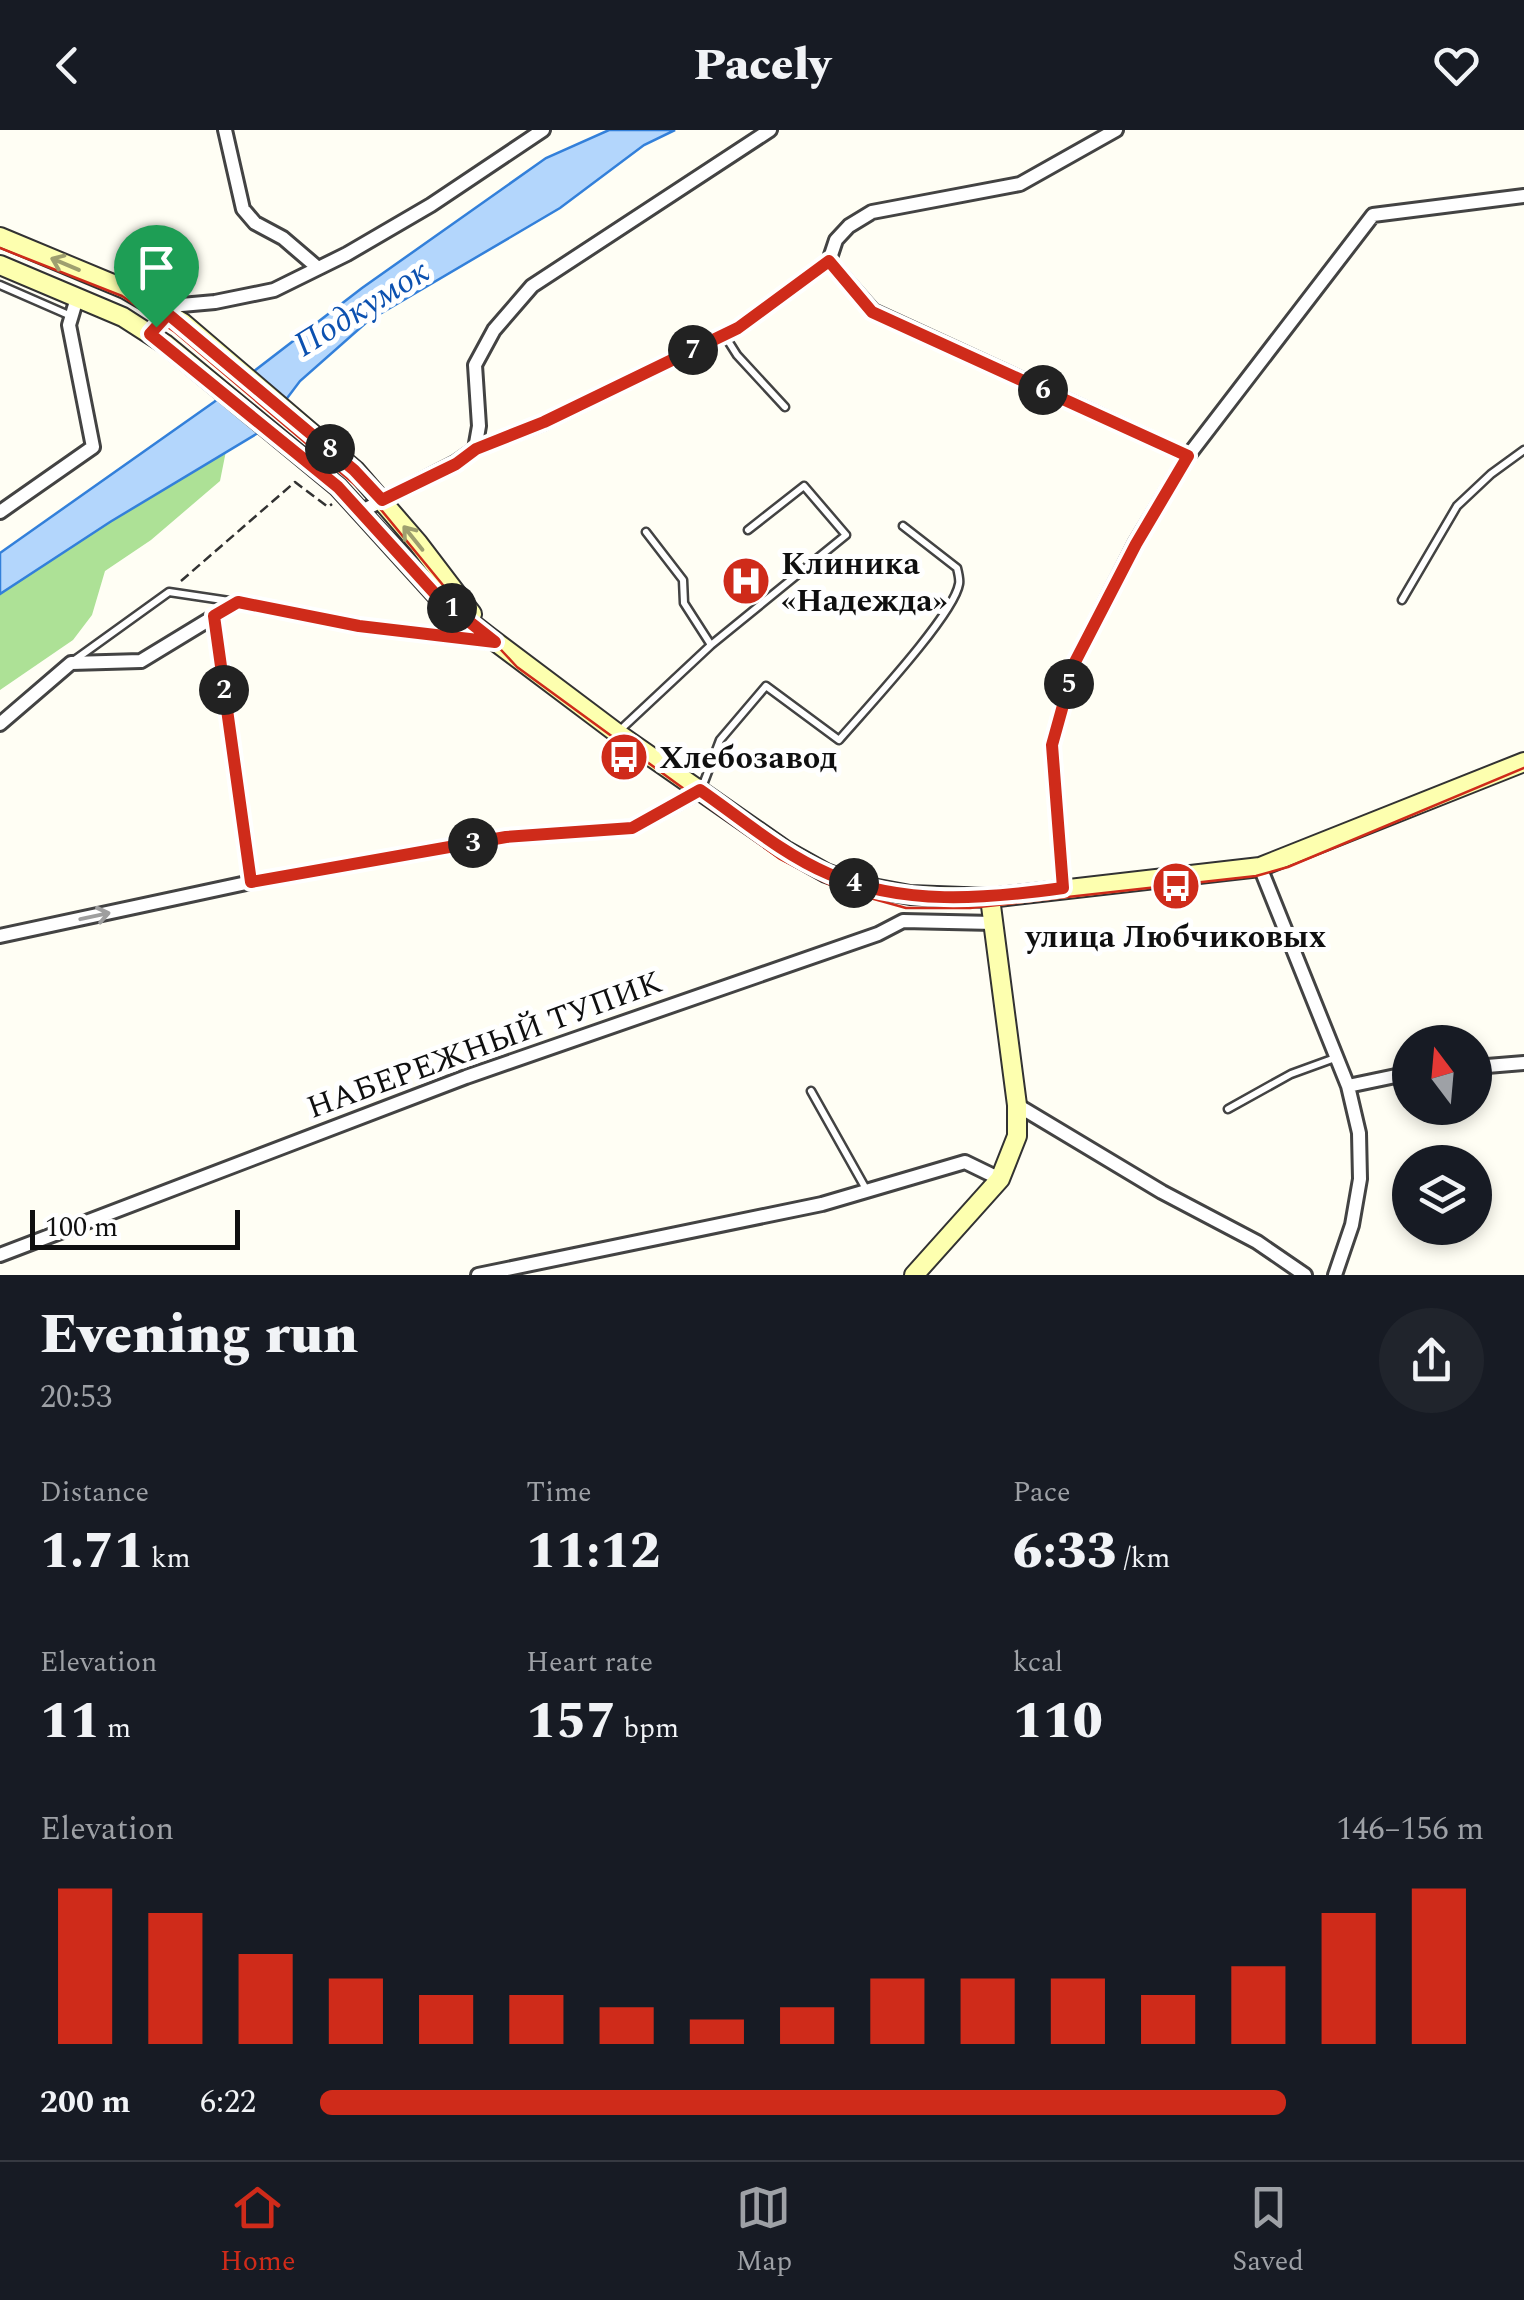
<!DOCTYPE html>
<html lang="en">
<head>
<meta charset="utf-8">
<style>
	:root { --surface:#171b24; --page:#20242c; --text:#f1f3f6; --muted:#9ea1a6; --line:#363941; --accent:#cf2b1a }
	body { margin:0; font-family:Spectral,serif; background:var(--page); color:var(--text); height:100vh; display:flex; flex-direction:column; font-size:38px; white-space:nowrap }
	* { box-sizing:border-box; margin:0 }
	p { font-size:32px; color:var(--muted) }
	.icon { flex:none; width:55px; height:55px; fill:none; stroke:currentColor; stroke-width:2; stroke-linecap:round; stroke-linejoin:round }
	.map { position:relative; height:1145px; overflow:hidden }
	.sheet { display:flex; flex-direction:column; background:var(--surface); flex:1 }
	.sheet>* { flex:none }
	.needle { width:65px; rotate:344deg }
	.tools { position:absolute; left:1392px; top:895px; display:grid; gap:20px }
	.tools a { display:grid; place-items:center; width:100px; height:100px; border-radius:50%; background:var(--surface); box-shadow:0 5px 15px #0003; font-size:50px }
	.scale { position:absolute; left:30px; bottom:25px; width:210px; box-sizing:border-box; padding-left:10px; border:5px solid #101010; border-top:0; font-size:28px; line-height:35px; white-space:nowrap; color:#101010; -webkit-text-stroke:8px #fff; paint-order:stroke }
	.pin { position:absolute; display:grid; place-items:center; width:85px; height:85px; color:#fff; margin:-102px -42px; border-radius:50% 50% 50% 0; rotate:-45deg; box-shadow:0 0 10px #0007 }
	.pin .icon { rotate:45deg }
	.km { position:absolute; width:50px; height:50px; margin:-25px; border-radius:50%; background:#222; color:#fff; font-size:28px; line-height:50px; text-align:center }
	.round { display:grid; place-items:center; flex:none; width:105px; height:105px; border-radius:52px; background:var(--page) }
	.head { display:flex; align-items:center; justify-content:space-between; height:170px; padding:0 40px }
	h1 { font-size:55px; font-weight:800; line-height:75px }
	.metrics { display:grid; grid-template-columns:repeat(3,1fr); gap:15px; height:170px; padding:10px 40px }
	.metrics div { display:grid; align-content:center }
	.metrics b { font-size:50px; font-weight:800 }
	.metrics small { font-size:28px; font-weight:400 }
	.metrics p { font-size:28px }
	.chart { height:280px; padding:20px 40px }
	.chart p { display:flex; justify-content:space-between }
	.chart svg { width:100%; height:180px; margin-top:10px; stroke:var(--accent); stroke-width:6 }
	ul { padding:0 40px; list-style:none; font-size:32px }
	li { display:grid; grid-template-columns:160px 120px 1fr; align-items:center; height:75px }
	li i { height:25px; border-radius:12px; background:var(--accent) }
	header { display:flex; justify-content:space-between; align-items:center; height:130px; padding:0 40px; background:var(--surface); font-size:45px; font-weight:800 }
	.tab-bar { display:flex; justify-content:space-around; align-items:center; height:140px; border-top:2px solid var(--line); background:var(--surface); font-size:28px; color:var(--muted) }
	.tab-bar a { display:grid; justify-items:center; gap:5px }
	.tab-bar .current { color:var(--accent) }
	.map>svg:first-child { display:block }
	.forest { fill:#ade196 }
	.water { fill:#b3d6fc; stroke:#3380da; stroke-width:2.5 }
	.pier { fill:#fffef4 }
	.lines { fill:none; stroke-linecap:round; stroke-linejoin:round }
	.service-casing { stroke:#434343; stroke-width:11 }
	.minor-casing { stroke:#434343; stroke-width:18 }
	.secondary-casing { stroke:#323232; stroke-width:22 }
	.path { stroke:#323232; stroke-width:2.5; stroke-dasharray:10 5; stroke-linecap:butt }
	.service { stroke:#fff; stroke-width:6 }
	.minor { stroke:#fff; stroke-width:12 }
	.secondary { stroke:#fdffaf; stroke-width:18 }
	.tram { stroke:#cf2b1a; stroke-width:2.5 }
	.oneway { stroke:#9e9f6f }
	.oneway2 { stroke:#9f9f9f }
	.route-casing { stroke:#fff; stroke-width:20 }
	.route { stroke:#cf2b1a; stroke-width:12 }
	.labels { text-anchor:middle; stroke-width:10; stroke-linejoin:round; paint-order:stroke }
	.poi-label { font-size:32px; font-weight:bold; fill:#101010; stroke:#fff; text-anchor:start }
	.street-label { font-size:32px; fill:#101010; stroke:#fff }
	.water-label { font-size:35px; font-style:italic; fill:#0c51b0; stroke:#fff }
</style>
</head>
<body>
<header><svg class="icon" aria-label="back" viewBox="0 0 24 24"><path d="M15 5l-7 7 7 7"/></svg>Pacely<svg class="icon" aria-label="heart" viewBox="0 0 24 24"><path d="M12 20l-8-8c-3-5 5-10 8-4 3-6 11-1 8 4z"/></svg></header>
<div class="map">
<svg width="1524" height="1145" viewBox="0 0 1524 1145">
	<rect width="100%" height="100%" fill="#fffef4"/>
	<path class="forest" d="M226,321L220,351L151,410L105,441L92,485L73,510L0,560V464L110,392Z"/>
	<path class="water" d="M609,0H675L644,15L560,78L368,191L300,251L263,300L110,392L0,464V423L214,272L362,158L546,28Z"/>
	<path class="pier" d="M248,240L289,275L267,303L215,265Z"/>
	<g class="lines">
		<g class="service-casing">
			<path id="service" d="M0,155L71,186
				M725,206L737,225L785,277
				M646,402L683,450L684,473L711,515
				M1402,470L1457,376L1491,344L1524,320
				M76,529L169,462L236,472
				M618,602L711,515L846,405L804,356L748,400
				M701,660L720,610L766,556L839,610C864,581 954,485 959,454C960,450 958,442 957,438L903,396
				M811,961L866,1059
				M1228,979L1291,944L1335,928"/>
		</g>
		<g class="minor-casing">
			<path id="minor" d="M225,0L243,79L255,93L283,108L318,138
				M829,131L873,181L1188,326
				M159,177L215,172L274,160L347,124L431,75L543,0
				M475,319L479,296L475,235L494,200L532,156L770,0
				M362,381L455,333L475,319L545,292L738,198L829,131L836,110L849,96L872,82L1020,54L1116,0
				M0,382L93,317L69,195L77,168
				M214,487L251,752
				M0,594L71,533L141,531L238,472L359,496L493,512
				M1260,737L1348,956L1359,1003L1360,1049L1352,1095L1335,1145
				M1063,759L1052,615L1075,532L1135,414L1188,326L1373,85L1524,66
				M0,806L251,752L506,707L632,698L701,660
				M1475,937L1524,933
				M1348,956L1410,943
				M1017,975L1162,1062L1257,1112L1305,1145
				M0,1125L466,947L878,804L903,791L994,793
				M478,1145L822,1074L965,1032L1000,1049"/>
		</g>
		<g class="secondary-casing">
			<path id="secondary" d="M0,107L125,159L183,193L355,340L418,413L472,484
				M0,135L123,187L165,214L338,357L438,467L488,506L617,603L785,720L826,743L862,756L910,765L990,768L1260,737L1524,632
				M914,1145L1000,1049L1017,1006V975L990,768"/>
		</g>
		<path class="path" d="M181,451L295,352L328,377L332,374"/>
		<use href="#service" class="service"/>
		<use href="#minor" class="minor"/>
		<use href="#secondary" class="secondary"/>
		<path class="tram" d="M0,118L122,166L175,202L373,370L461,477L517,537L780,729L838,759L906,778H970L1256,746L1288,737L1524,638"/>
	</g>
	<defs><path id="oneway-shaft" d="M-6 0H5M1.5-3L5.5 0L1.5 3" fill="none" stroke-width="1.6" stroke-linecap="round" stroke-linejoin="round" transform="scale(2.5)"/></defs>
	<g class="oneway">
		<use href="#oneway-shaft" transform="translate(65 134) rotate(-157)"/>
		<use href="#oneway-shaft" transform="translate(413 408) rotate(-129)"/>
	</g>
	<use class="oneway2" href="#oneway-shaft" transform="translate(95 786) rotate(-12)"/>
	<g class="lines">
		<g class="route-casing">
			<path id="route" d="M829,131L872,182L1188,326L1136,414L1075,532L1052,615L1063,758C985,769 903,776 829,744C782,724 742,689 700,660L632,698L506,707L251,752L214,486L238,472L359,496L495,512L438,467L338,357L150,204L168,184L354,340L382,370L456,334L476,319L544,292L738,198Z"/>
		</g>
		<use href="#route" class="route"/>
	</g>
	<defs>
		<g id="hospital-disc" transform="scale(2.5)"><circle r="9.5" fill="#cf2b1a" stroke="#fff"/><path d="M-5-5h3v3.5h4V-5h3V5h-3V1.5h-4V5h-3Z" fill="#fff"/></g>
		<g id="bus-disc" transform="scale(2.5)"><circle r="9.5" fill="#cf2b1a" stroke="#fff"/><path d="M-5-6H5V4H4V6H2V4H-2V6H-4V4H-5ZM-3.5-4V0h7V-4ZM-3.5 1.2v1.5H-2V1.2ZM2 1.2v1.5H3.5V1.2Z" fill="#fff"/></g>
	</defs>
	<g fill-rule="evenodd">
		<use href="#hospital-disc" x="746" y="451"/>
		<use href="#bus-disc" x="624" y="627"/>
		<use href="#bus-disc" x="1176" y="756"/>
	</g>
	<g class="labels">
		<g class="poi-label">
			<text x="781" y="444">Клиника<tspan x="781" dy="37">«Надежда»</tspan></text>
			<text x="659" y="638">Хлебозавод</text>
			<text x="1176" y="817" text-anchor="middle">улица Любчиковых</text>
		</g>
		<g class="street-label">
			<text transform="translate(484 914) rotate(-20)" y="11">НАБЕРЕЖНЫЙ ТУПИК</text>
		</g>
		<g class="water-label">
			<text transform="translate(361 177) rotate(-32)" y="12">Подкумок</text>
		</g>
	</g>
</svg>
<div class="tools">
<a><svg class="needle" viewBox="-14 -14 28 28"><path d="M0-13l5 13h-10z" fill="#e53935"/><path d="M0 13l5-13h-10z" fill="#9ea1a6"/></svg></a>
<a><svg class="icon" aria-label="layers" viewBox="0 0 24 24"><path d="M12 4l9 5-9 5-9-5zM3 14l9 5 9-5"/></svg></a>
</div>
<div class="scale">100 m</div>
<div class="pin" style="left:156px;top:197px;background:#1e9e55"><svg class="icon" aria-label="arrive" viewBox="0 0 24 24"><path d="M6 21V4h12l-3 4 3 4H6"/></svg></div>
<b class="km" style="left:452px;top:478px">1</b>
<b class="km" style="left:224px;top:560px">2</b>
<b class="km" style="left:473px;top:713px">3</b>
<b class="km" style="left:854px;top:753px">4</b>
<b class="km" style="left:1069px;top:554px">5</b>
<b class="km" style="left:1043px;top:260px">6</b>
<b class="km" style="left:693px;top:220px">7</b>
<b class="km" style="left:330px;top:319px">8</b>
</div>
<section class="sheet">
<div class="head"><div><h1>Evening run</h1><p>20:53</p></div><a class="round"><svg class="icon" aria-label="share" viewBox="0 0 24 24"><path d="M12 15V3M7 8l5-5 5 5M5 13v7h14v-7"/></svg></a></div>
<div class="metrics">
<div><p>Distance</p><b>1.71<small> km</small></b></div>
<div><p>Time</p><b>11:12</b></div>
<div><p>Pace</p><b>6:33<small> /km</small></b></div>
</div>
<div class="metrics">
<div><p>Elevation</p><b>11<small> m</small></b></div>
<div><p>Heart rate</p><b>157<small> bpm</small></b></div>
<div><p>kcal</p><b>110</b></div>
</div>
<div class="chart"><p><span>Elevation</span>146–156 m</p>
<svg viewBox="0 0 160 44" preserveAspectRatio="none"><path d="M5 44V6M15 44V12M25 44V22M35 44V28M45 44V32M55 44V32M65 44V35M75 44V38M85 44V35M95 44V28M105 44V28M115 44V28M125 44V32M135 44V25M145 44V12M155 44V6"/></svg>
</div>
<ul>
<li><b>200 m</b>6:22<i style="width:83%"></i></li>
</ul>
</section>
<nav class="tab-bar">
<a class="current"><svg class="icon" aria-label="home" viewBox="0 0 24 24"><path d="M3 11l9-7 9 7M6 9v11h12V9"/></svg>Home</a>
<a><svg class="icon" aria-label="map" viewBox="0 0 24 24"><path d="M3 6l6-2 6 2 6-2v14l-6 2-6-2-6 2zM9 4v14M15 6v14"/></svg>Map</a>
<a><svg class="icon" aria-label="saved" viewBox="0 0 24 24"><path d="M7 4h10v16l-5-4-5 4z"/></svg>Saved</a>
</nav>
</body>
</html>
